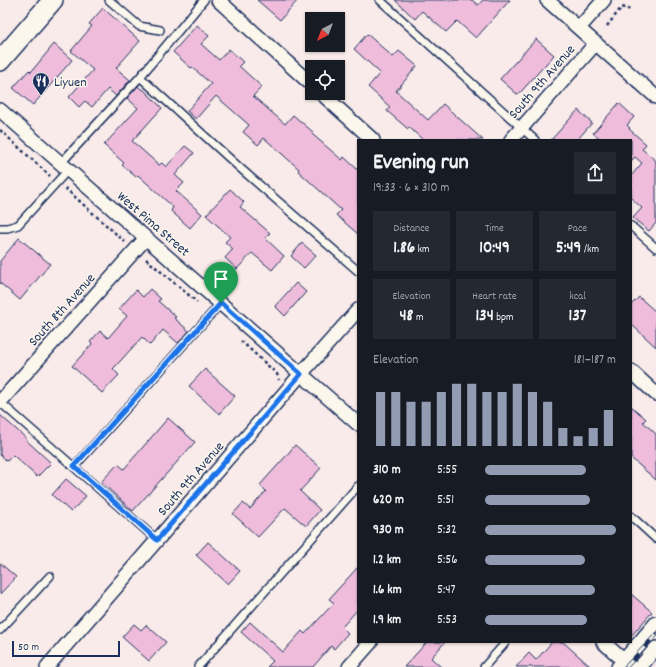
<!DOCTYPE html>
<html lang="en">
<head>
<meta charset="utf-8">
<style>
	:root { --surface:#171b24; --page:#242831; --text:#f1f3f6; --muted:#9ea1a6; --accent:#919bb2 }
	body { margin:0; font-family:Dekko,sans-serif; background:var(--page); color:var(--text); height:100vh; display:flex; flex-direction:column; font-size:15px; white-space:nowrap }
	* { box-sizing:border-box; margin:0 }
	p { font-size:13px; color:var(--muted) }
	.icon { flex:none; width:22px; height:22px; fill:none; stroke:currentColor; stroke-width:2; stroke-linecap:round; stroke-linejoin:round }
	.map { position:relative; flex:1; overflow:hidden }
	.sheet { position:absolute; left:357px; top:139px; width:275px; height:504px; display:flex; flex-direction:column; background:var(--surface); border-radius:0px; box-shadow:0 1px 3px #0004 }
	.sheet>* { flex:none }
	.needle { width:26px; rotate:222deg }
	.buttons { position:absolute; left:305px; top:12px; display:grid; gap:8px }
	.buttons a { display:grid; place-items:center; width:40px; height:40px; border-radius:0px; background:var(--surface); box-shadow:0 1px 3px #0004; font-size:20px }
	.scale { position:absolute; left:12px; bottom:10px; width:108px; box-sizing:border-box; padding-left:4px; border:2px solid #1b2f5e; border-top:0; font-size:11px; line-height:14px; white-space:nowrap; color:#1b2f5e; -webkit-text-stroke:3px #fbf7ec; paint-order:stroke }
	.pin { position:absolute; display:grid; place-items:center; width:34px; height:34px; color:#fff; margin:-41px -17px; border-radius:50% 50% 50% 0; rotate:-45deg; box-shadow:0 0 4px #0007 }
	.pin .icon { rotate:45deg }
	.round { display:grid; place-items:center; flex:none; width:42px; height:42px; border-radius:0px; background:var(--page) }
	.overview { display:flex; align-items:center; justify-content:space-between; height:68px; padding:0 16px }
	h1 { font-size:22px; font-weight:700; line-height:30px }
	.stats { display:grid; grid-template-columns:repeat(3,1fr); gap:6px; height:68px; padding:4px 16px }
	.stats div { display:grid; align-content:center; border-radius:0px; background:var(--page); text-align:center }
	.stats b { font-size:17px; font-weight:700 }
	.stats small { font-size:11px; font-weight:400 }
	.stats p { font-size:11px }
	.chart { height:112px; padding:8px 16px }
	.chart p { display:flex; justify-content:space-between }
	.chart svg { width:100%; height:72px; margin-top:4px; stroke:var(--accent); stroke-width:6 }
	ul { padding:0 16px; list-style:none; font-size:13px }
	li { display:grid; grid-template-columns:64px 48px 1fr; align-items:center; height:30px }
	li i { height:10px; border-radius:5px; background:var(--accent) }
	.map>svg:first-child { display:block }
	.building { fill:#efbddb; stroke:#1b2f5e }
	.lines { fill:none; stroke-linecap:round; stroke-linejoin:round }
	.lane-casing { stroke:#1b2f5e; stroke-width:10 }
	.street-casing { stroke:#1b2f5e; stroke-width:16 }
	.secondary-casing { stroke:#1b2f5e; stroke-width:22 }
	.path { stroke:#1b2f5e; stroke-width:2.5; stroke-dasharray:3 3; stroke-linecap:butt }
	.lane { stroke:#fbf7ec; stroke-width:7 }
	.street { stroke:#fbf7ec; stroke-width:13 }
	.secondary { stroke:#fbf7ec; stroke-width:19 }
	.rail-casing { stroke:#1b2f5e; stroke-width:4.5 }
	.rail { stroke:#fbf7ec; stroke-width:3; stroke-dasharray:9; stroke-linecap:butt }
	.route-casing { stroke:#fff; stroke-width:8 }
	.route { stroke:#1a73e8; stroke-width:5 }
	.labels { text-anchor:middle; stroke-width:3; stroke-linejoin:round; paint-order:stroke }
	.poi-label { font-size:14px; fill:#1b2f5e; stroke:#fbf7ec; text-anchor:start }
	.street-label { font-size:14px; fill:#1b2f5e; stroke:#fbf7ec }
</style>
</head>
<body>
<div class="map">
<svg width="656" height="667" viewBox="0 0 656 667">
	<rect width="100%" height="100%" fill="#f9ebe9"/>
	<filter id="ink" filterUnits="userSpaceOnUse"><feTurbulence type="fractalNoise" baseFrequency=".025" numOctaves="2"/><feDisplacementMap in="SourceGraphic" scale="8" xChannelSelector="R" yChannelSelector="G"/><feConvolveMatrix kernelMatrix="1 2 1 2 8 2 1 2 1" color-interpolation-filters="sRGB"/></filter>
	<g filter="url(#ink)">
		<path class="building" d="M257,0H298L280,20Z
			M395,0H472L478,5L483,0H510L476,38L457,21L446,32L422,11L415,19Z
			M103,8L140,41L116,68L130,80L116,96L108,89L92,107L85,101L79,107L69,97L93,70L71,51L92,26L89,24Z
			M197,25L209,36L201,44L219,60L229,49L243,62L239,66L262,87L253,96L285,124L293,115L313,132L312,134L342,160L344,157L358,170V234L336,215L341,210L298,171L299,169L264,138L258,145L243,132L249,125L216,96L196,119L187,111L211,84L192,67L191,68L173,52Z
			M367,34L393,57L399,51L417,66L396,91L428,120L443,104L483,140H423L409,127L408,129L387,111L390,107L368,87L380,73L354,49Z
			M536,39L554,55L518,95L500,79Z
			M54,44L72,60L33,105L13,88L29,70L31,72Z
			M138,86L142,90L143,89L162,108L132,141L159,165L162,163L166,167L185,146L194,153L175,175L184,183L176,191L202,214L190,228L171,211L173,207L138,175L136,177L122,165L124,163L104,145L138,108L127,98Z
			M619,103L634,117L627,125L630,128L629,129L646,144L642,149L656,161V223L649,231L633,218L642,208L631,198V176L642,163L635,157L631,161V140H602L593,133Z
			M578,110L592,123L577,140H551Z
			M230,189L244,202L240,207L270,233L265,238L284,256L272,270L252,253L237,269L225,258L233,249L225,242L230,237L206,215Z
			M19,238L50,264L20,300L0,283V261Z
			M302,243L316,255L304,268L291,256Z
			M296,283L306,292L285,316L275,306Z
			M150,289L161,299L158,301L176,317L174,318L189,331L178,343L163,330L150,345L142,337L113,369L119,375L102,393L72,366L92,344L90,342L100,331L108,338L127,316L119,309L136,290L143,297Z
			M639,297L656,312V347L631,324V305Z
			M205,369L235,396L219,414L189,386Z
			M631,406L646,419L643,422L656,434V480L631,458Z
			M0,415L27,439L26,440L51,463L37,477L13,455L7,461L0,455Z
			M168,418L195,442L133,511L101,482L118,464L124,469Z
			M295,445L321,468L300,491L320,510L306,526L285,508L258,537L233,514L243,503L250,509L266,491L260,485L286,456Z
			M66,479L86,496L71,512L52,495Z
			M208,542L240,571L228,584L196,555Z
			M0,563L16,577L0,594Z
			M358,567V609L342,627L348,633L334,649L331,646L313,667H267L273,661L241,632L250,622L283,652L302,631L305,634L334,603L329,599Z
			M631,594L652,612L631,636Z
			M134,624L141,630L146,625L166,642L149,661L122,637Z
			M427,642H445L431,658L441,667H404Z
			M552,642H563L591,667H516L529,653L536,660Z"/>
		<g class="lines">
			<g class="lane-casing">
				<path id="lane" d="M109,0L139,26L160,30
					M380,0L535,140
					M140,77L240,168L358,271
					M61,163L140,77L204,0
					M631,226L656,248
					M0,228H7L18,225L68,170
					M0,402L74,467L157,540
					M74,467L221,303
					M631,516L656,539
					M0,630L50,576
					M198,667L358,486
					M484,667L506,642"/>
			</g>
			<g class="street-casing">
				<path id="street" d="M218,0L312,85
					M547,0L656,97
					M579,28L604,0
					M321,93L373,140
					M0,110L358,424
					M511,140L596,43
					M631,371L656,394
					M0,402L146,238
					M603,642L631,667
					M47,667L301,374L358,310
					M349,667L371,642
					M618,667L656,623
					M640,667L656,648"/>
			</g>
			<g class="secondary-casing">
				<path id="secondary" d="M0,61L53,0"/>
			</g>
			<path class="path" d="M607,26L621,8L626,7L629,10
				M0,130L50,176
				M65,188L125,242
				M146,259L197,302
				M241,341L277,374L279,380"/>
			<use href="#lane" class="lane"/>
			<use href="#street" class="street"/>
			<use href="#secondary" class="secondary"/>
			<g class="rail-casing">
				<path id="rail" d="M626,667L656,635"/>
			</g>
			<use href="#rail" class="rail"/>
		</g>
	</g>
	<g class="lines" filter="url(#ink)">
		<g class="route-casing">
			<path id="route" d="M221,303L301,374L157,540L74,466Z"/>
		</g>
		<use href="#route" class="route"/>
	</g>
	<defs>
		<g id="restaurant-pin" transform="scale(0.9)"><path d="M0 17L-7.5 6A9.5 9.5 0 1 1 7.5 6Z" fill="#1b2f5e" stroke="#fbf7ec"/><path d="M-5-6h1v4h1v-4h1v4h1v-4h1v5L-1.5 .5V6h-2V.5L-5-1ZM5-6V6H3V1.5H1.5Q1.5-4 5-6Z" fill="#fff"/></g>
	</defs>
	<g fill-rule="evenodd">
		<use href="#restaurant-pin" x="41" y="81"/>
	</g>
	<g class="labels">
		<g class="poi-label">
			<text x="54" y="86">Liyuen</text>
		</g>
		<g class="street-label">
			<text transform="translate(541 81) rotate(-49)" y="5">South 9th Avenue</text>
			<text transform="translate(154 223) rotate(41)" y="5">West Pima Street</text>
			<text transform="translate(61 309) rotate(-48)" y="5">South 8th Avenue</text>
			<text transform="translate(190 478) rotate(-49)" y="5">South 9th Avenue</text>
		</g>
	</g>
</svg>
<div class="buttons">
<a><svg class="needle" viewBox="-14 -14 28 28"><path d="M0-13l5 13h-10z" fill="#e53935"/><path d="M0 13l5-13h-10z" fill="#9ea1a6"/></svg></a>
<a><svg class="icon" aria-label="locate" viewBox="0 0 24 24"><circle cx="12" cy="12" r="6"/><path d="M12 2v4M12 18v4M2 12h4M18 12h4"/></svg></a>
</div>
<div class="scale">50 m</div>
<div class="pin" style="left:221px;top:303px;background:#1e9e55"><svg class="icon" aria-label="arrive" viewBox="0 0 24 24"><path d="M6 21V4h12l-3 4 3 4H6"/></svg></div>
<section class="sheet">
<div class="overview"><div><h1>Evening run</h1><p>19:33 · 6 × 310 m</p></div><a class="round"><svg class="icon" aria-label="share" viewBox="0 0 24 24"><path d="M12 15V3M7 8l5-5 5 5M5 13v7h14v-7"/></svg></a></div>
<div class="stats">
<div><p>Distance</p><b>1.86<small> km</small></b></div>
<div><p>Time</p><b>10:49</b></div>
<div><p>Pace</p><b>5:49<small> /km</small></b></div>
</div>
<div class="stats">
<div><p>Elevation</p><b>48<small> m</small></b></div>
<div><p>Heart rate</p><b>134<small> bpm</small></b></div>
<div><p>kcal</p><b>137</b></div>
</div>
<div class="chart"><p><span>Elevation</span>181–187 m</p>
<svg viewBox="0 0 160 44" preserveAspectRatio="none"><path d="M5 44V11M15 44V11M25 44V17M35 44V17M45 44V11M55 44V6M65 44V6M75 44V11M85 44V11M95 44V6M105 44V11M115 44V17M125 44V33M135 44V38M145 44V33M155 44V22"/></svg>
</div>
<ul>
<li><b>310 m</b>5:55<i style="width:77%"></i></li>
<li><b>620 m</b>5:51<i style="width:80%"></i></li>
<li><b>930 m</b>5:32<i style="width:100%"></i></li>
<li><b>1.2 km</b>5:56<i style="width:76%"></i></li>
<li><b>1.6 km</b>5:47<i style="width:84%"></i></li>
<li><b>1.9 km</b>5:53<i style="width:78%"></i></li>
</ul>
</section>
</div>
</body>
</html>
